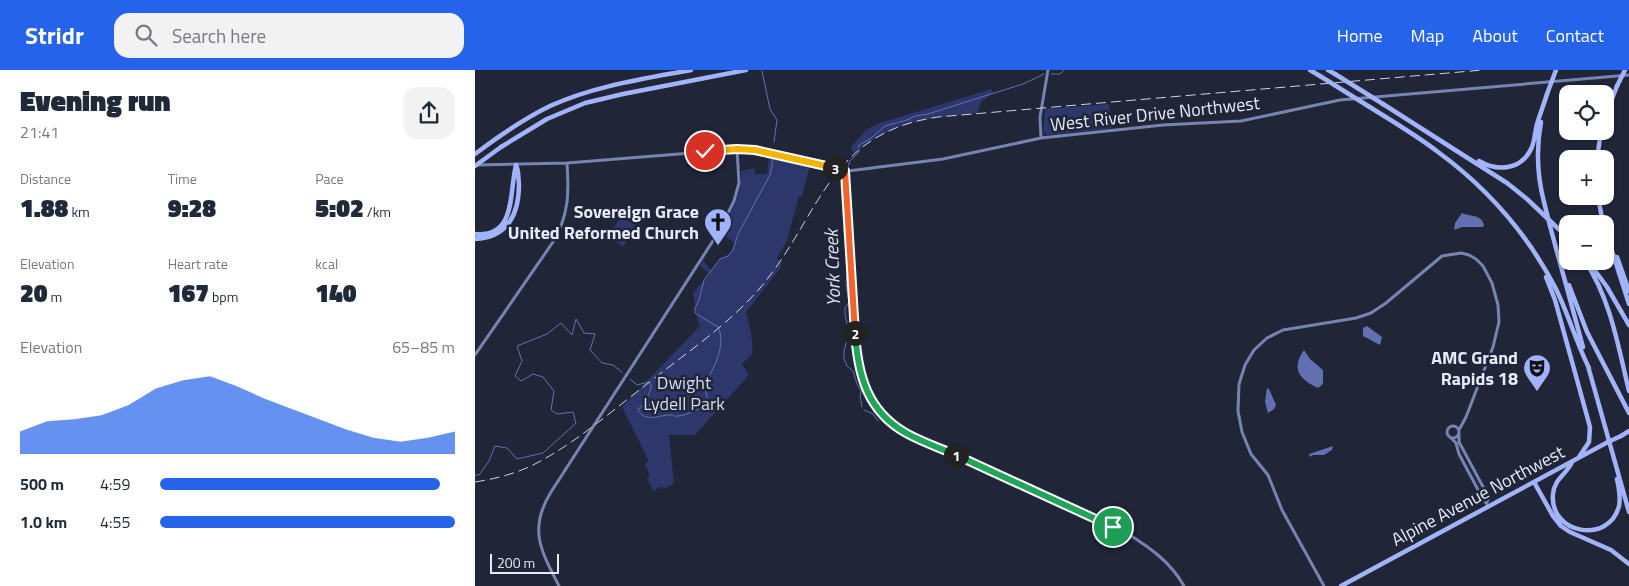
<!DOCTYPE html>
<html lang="en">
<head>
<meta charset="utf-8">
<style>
	:root { --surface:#fff; --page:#f2f2f3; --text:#1f2937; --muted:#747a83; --accent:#2563eb }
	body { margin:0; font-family:"Titillium Web",sans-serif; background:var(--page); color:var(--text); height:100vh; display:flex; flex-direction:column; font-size:19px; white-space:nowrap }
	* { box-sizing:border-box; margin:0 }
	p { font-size:16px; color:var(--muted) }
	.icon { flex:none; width:28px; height:28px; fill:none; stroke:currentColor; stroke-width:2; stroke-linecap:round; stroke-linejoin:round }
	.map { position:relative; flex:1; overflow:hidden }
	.sheet { display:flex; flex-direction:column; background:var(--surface); width:475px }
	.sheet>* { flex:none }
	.buttons { position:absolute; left:1084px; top:15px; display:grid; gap:10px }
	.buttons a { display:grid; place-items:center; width:55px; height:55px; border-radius:10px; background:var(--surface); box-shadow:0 1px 4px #0004; font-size:25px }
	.scale { position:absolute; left:15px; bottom:12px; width:69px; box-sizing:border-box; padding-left:5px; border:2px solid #e7ebf8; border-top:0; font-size:14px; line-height:18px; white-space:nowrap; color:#e7ebf8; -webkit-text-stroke:4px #202538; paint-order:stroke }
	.pin { position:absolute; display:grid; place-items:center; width:42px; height:42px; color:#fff; margin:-21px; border:2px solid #fff; border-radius:50%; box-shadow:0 1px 5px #0007 }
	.km { position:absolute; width:25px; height:25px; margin:-12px; border-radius:50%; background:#222; color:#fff; font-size:14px; line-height:25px; text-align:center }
	.round { display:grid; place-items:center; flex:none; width:52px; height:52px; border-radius:15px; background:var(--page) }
	.head { display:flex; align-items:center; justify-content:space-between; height:85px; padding:0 20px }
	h1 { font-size:28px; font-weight:800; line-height:38px }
	.figures { display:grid; grid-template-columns:repeat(3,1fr); gap:8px; height:85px; padding:5px 20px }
	.figures div { display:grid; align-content:center }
	.figures b { font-size:25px; font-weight:800 }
	.figures small { font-size:14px; font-weight:400 }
	.figures p { font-size:14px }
	.chart { height:140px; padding:10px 20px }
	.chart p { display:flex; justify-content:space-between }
	.chart svg { width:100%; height:90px; margin-top:5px; fill:var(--accent); opacity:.7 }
	ul { padding:0 20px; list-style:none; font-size:16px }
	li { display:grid; grid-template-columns:80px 60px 1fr; align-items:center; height:38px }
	li i { height:12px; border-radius:6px; background:var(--accent) }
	header { display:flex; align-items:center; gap:30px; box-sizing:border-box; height:70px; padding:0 25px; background:var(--accent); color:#fff }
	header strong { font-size:24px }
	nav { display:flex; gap:28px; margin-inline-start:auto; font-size:18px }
	.search { width:350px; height:45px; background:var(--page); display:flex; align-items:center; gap:12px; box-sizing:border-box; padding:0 18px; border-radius:15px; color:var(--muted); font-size:19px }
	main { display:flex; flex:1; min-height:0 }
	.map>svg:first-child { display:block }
	.green { fill:#2e376b }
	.water { fill:#6270b2 }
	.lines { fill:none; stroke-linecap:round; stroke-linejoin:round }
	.stream { stroke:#6270b2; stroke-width:1 }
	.secondary { stroke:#7783b0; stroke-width:3 }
	.highway { stroke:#a2b3fa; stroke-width:4.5 }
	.rail { stroke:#ced2e0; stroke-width:1; stroke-dasharray:10 5; stroke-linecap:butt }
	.highway-bridge { stroke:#a2b3fa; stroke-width:4.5 }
	.split-1-casing { stroke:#fff; stroke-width:10 }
	.split-2-casing { stroke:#fff; stroke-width:10 }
	.split-3-casing { stroke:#fff; stroke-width:10 }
	.split-4-casing { stroke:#fff; stroke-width:10 }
	.split-1 { stroke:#22a559; stroke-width:6 }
	.split-2 { stroke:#22a559; stroke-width:6 }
	.split-3 { stroke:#f0652b; stroke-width:6 }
	.split-4 { stroke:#f5b400; stroke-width:6 }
	.labels { text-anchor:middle; stroke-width:5; stroke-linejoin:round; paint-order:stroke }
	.street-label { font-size:18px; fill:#e7ebf8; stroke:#202538 }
	.poi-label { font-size:18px; font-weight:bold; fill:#e7ebf8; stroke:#202538; text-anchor:end }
	.park-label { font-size:18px; fill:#d6dbee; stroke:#202538 }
	.water-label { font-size:19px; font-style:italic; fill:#dce1f5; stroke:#202538 }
</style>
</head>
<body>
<header>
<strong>Stridr</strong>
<div class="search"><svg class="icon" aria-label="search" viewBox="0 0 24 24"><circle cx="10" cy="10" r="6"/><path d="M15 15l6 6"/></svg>Search here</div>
<nav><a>Home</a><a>Map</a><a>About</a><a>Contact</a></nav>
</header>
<main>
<section class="sheet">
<div class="head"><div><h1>Evening run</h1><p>21:41</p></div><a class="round"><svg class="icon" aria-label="share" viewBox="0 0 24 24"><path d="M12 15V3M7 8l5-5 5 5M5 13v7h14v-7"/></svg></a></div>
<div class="figures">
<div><p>Distance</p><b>1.88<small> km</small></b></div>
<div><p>Time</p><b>9:28</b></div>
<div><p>Pace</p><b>5:02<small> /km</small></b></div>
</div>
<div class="figures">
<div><p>Elevation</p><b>20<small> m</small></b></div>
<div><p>Heart rate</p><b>167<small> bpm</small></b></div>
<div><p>kcal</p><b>140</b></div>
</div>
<div class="chart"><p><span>Elevation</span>65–85 m</p>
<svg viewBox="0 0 160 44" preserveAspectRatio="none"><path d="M0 44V33L10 28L20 27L30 25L40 20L50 12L60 8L70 6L80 11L90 17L100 22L110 27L120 32L130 36L140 38L150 36L160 33V44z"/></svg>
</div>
<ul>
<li><b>500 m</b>4:59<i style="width:95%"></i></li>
<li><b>1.0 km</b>4:55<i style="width:100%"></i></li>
</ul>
</section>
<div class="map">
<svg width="1154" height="516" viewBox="0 0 1154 516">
	<rect width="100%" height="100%" fill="#202538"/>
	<path class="green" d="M517,19L518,23L506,32L503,43C456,48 416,51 379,84L376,77L391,60L405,53Z
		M634,34L637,58L572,65L568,61L570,39Z
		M294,87L335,96L327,126H324L312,171L302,188L306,192V197L271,242L276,262L278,283L267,294L274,305L220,365H194L199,414L188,419L187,416L178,421L172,408L175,406L170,394L174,391L147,337L226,255L223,253L218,223L235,204L225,196L228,190L236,201L246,189L256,183L260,173L253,168L248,159C257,140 268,122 266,101L280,98V104H292Z
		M151,140L167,152L148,177L133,165Z"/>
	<path class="water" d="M987,143C995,147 1007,144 1009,155L1008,157H987L979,160L980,153Z
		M892,256L907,267L905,275L888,266V258Z
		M829,280L835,289L848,300V314L843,318C824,309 816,299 829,280Z
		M792,318L794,319L801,335L799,339L793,343L790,332Z
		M858,376L857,380L849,385H838L835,387L834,384Z"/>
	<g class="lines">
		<path class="stream" d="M287,1L295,39L302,50L299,72
			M576,4H585L589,0
			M383,78L384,75L395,69L410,56L432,50L440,46L453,44L548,14L569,4
			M373,96L375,91L385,81
			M366,114L372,203L371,214L374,232L370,238V245L374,262L369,281V289L372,296L378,301L382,314L386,321L385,327L387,337
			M155,309L162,315L173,312L176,314V318L172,328L175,334L174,337L166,336L163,340C170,353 184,345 195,345C202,345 197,347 203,346C210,346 227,338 232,334V326L229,316C238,299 252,276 243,257L220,243V238L224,230L229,210L245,189L253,186L258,180L263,164L295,105L297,96L298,80
			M389,340L398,344L403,351
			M0,405H4L14,391L20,376L32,378L42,389L68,383L101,353L98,342L82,344L76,340L79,321L68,307L58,304L46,311L40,306L47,291L42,276L72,264L86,253L97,265L101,249L109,263L120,264L115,280L127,293L138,295L147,302"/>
		<path class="secondary" d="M566,68L565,47L573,0
			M2,95L92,93L266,79L287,81L373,101L468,89L566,68L688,55L766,51L865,30L1154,5
			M370,101L382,285C387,321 402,343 431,363L650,462C674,477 695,491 709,516
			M0,285L78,172C94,145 94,123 92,93
			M972 362a6 6 0 1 1 12 0a6 6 0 1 1-12 0Z
			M984,364V372L1014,428L1012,432
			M976,368L981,373L984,384L1009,431L1014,436
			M84,516C66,481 53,459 76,422L243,163L259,131L264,113L262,79
			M849,516L807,440L793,405L776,384L767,362L763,341L764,314L770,295L779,280L792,268L808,260L881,248L896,243L911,233L967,186L986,183L994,185L1001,189L1008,196L1017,213L1023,235L1024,252L1018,277L991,347L984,360"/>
		<path class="highway" d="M835,0L845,6
			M853,0L860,4
			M908,34L1032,113L1052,129L1092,167
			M893,36C917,51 941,65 963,82C1011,117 1052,164 1080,217C1093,243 1101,272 1114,298
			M1130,47L1142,16
			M1066,52C1061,79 1062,105 1069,132
			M26,77L72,49L110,33L148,24L271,0
			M0,84C24,66 48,49 75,36C119,16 168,9 216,0
			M1122,89L1126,61
			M1004,91C1023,102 1047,100 1057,77C1060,69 1060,61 1062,54C1065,44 1069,34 1072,24
			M1123,126L1128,154
			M1075,156L1108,277
			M1130,159L1154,234
			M0,164C42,168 34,121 41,95
			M0,169C33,167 44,144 44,114C43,108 44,101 41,95
			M1142,187L1154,221
			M1110,191C1136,230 1143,276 1154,321
			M1113,191L1132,217L1154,255
			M1071,207L1080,230L1115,357L1114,372L1104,387
			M1094,215L1112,262L1154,343
			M1113,296L1154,442
			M1146,366L1154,361
			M1097,392C1092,404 1079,409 1078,424C1074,464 1134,475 1144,436C1146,427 1144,418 1142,409
			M1059,412L1078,446L1086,456L1095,462L1136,480L1154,494
			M866,516L1133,372"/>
		<path class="rail" d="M0,412C19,409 40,404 58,395C98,375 137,341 172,314C211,283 252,256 285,218C346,146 352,63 463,47L1008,0"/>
		<path class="highway-bridge" d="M860,4L908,34
			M845,6L893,36
			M1142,16L1150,0
			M1072,24L1081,0
			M0,96L26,77
			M1069,132L1075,156
			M1133,372L1146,366"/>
	</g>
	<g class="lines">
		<g class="split-1-casing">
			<path id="split-1" d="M481,385L638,457"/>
		</g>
		<g class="split-2-casing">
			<path id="split-2" d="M380,263C383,305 392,341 431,363C447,372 465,378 481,385"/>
		</g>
		<g class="split-3-casing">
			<path id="split-3" d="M360,98L370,101L380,263"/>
		</g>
		<g class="split-4-casing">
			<path id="split-4" d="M230,81L262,79L280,80L360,98"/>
		</g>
		<use href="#split-1" class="split-1"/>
		<use href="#split-2" class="split-2"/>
		<use href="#split-3" class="split-3"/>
		<use href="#split-4" class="split-4"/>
	</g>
	<defs>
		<g id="church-pin" transform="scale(1.4375)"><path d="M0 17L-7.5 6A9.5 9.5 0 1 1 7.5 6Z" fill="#a1b3fd" stroke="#202538"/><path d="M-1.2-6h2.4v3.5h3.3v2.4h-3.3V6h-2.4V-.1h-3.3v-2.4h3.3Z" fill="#111"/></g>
		<g id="theatre-pin" transform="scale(1.4375)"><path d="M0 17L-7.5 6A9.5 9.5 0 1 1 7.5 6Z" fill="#a1b3fd" stroke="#202538"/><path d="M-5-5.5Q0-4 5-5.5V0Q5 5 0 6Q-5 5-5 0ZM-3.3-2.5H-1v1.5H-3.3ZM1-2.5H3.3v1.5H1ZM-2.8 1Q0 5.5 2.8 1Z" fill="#111"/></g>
	</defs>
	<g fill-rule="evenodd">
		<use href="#church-pin" x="243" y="152"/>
		<use href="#theatre-pin" x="1062" y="298"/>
	</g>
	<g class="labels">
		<g class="street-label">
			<text transform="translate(680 44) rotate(-6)" y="6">West River Drive Northwest</text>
			<text transform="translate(1003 426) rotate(-28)" y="6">Alpine Avenue Northwest</text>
		</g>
		<g class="poi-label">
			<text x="224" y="148">Sovereign Grace<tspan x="224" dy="21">United Reformed Church</tspan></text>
			<text x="1043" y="294">AMC Grand<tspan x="1043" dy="21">Rapids 18</tspan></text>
		</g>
		<g class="park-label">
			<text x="209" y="319">Dwight<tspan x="209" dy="21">Lydell Park</tspan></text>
		</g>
		<g class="water-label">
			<text transform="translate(357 198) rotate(-92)" y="7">York Creek</text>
		</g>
	</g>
</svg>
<div class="buttons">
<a><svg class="icon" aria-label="locate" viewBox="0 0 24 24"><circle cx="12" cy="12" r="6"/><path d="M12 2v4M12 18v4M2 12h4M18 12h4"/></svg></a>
<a>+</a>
<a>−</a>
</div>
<div class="scale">200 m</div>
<div class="pin" style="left:638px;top:457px;background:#1e9e55"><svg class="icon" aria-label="arrive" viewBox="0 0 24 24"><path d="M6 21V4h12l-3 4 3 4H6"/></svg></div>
<div class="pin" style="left:230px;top:81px;background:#d93025"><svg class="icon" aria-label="check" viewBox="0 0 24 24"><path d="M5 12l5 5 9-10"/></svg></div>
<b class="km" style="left:481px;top:385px">1</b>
<b class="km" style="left:380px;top:263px">2</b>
<b class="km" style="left:360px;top:98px">3</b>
</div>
</main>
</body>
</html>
